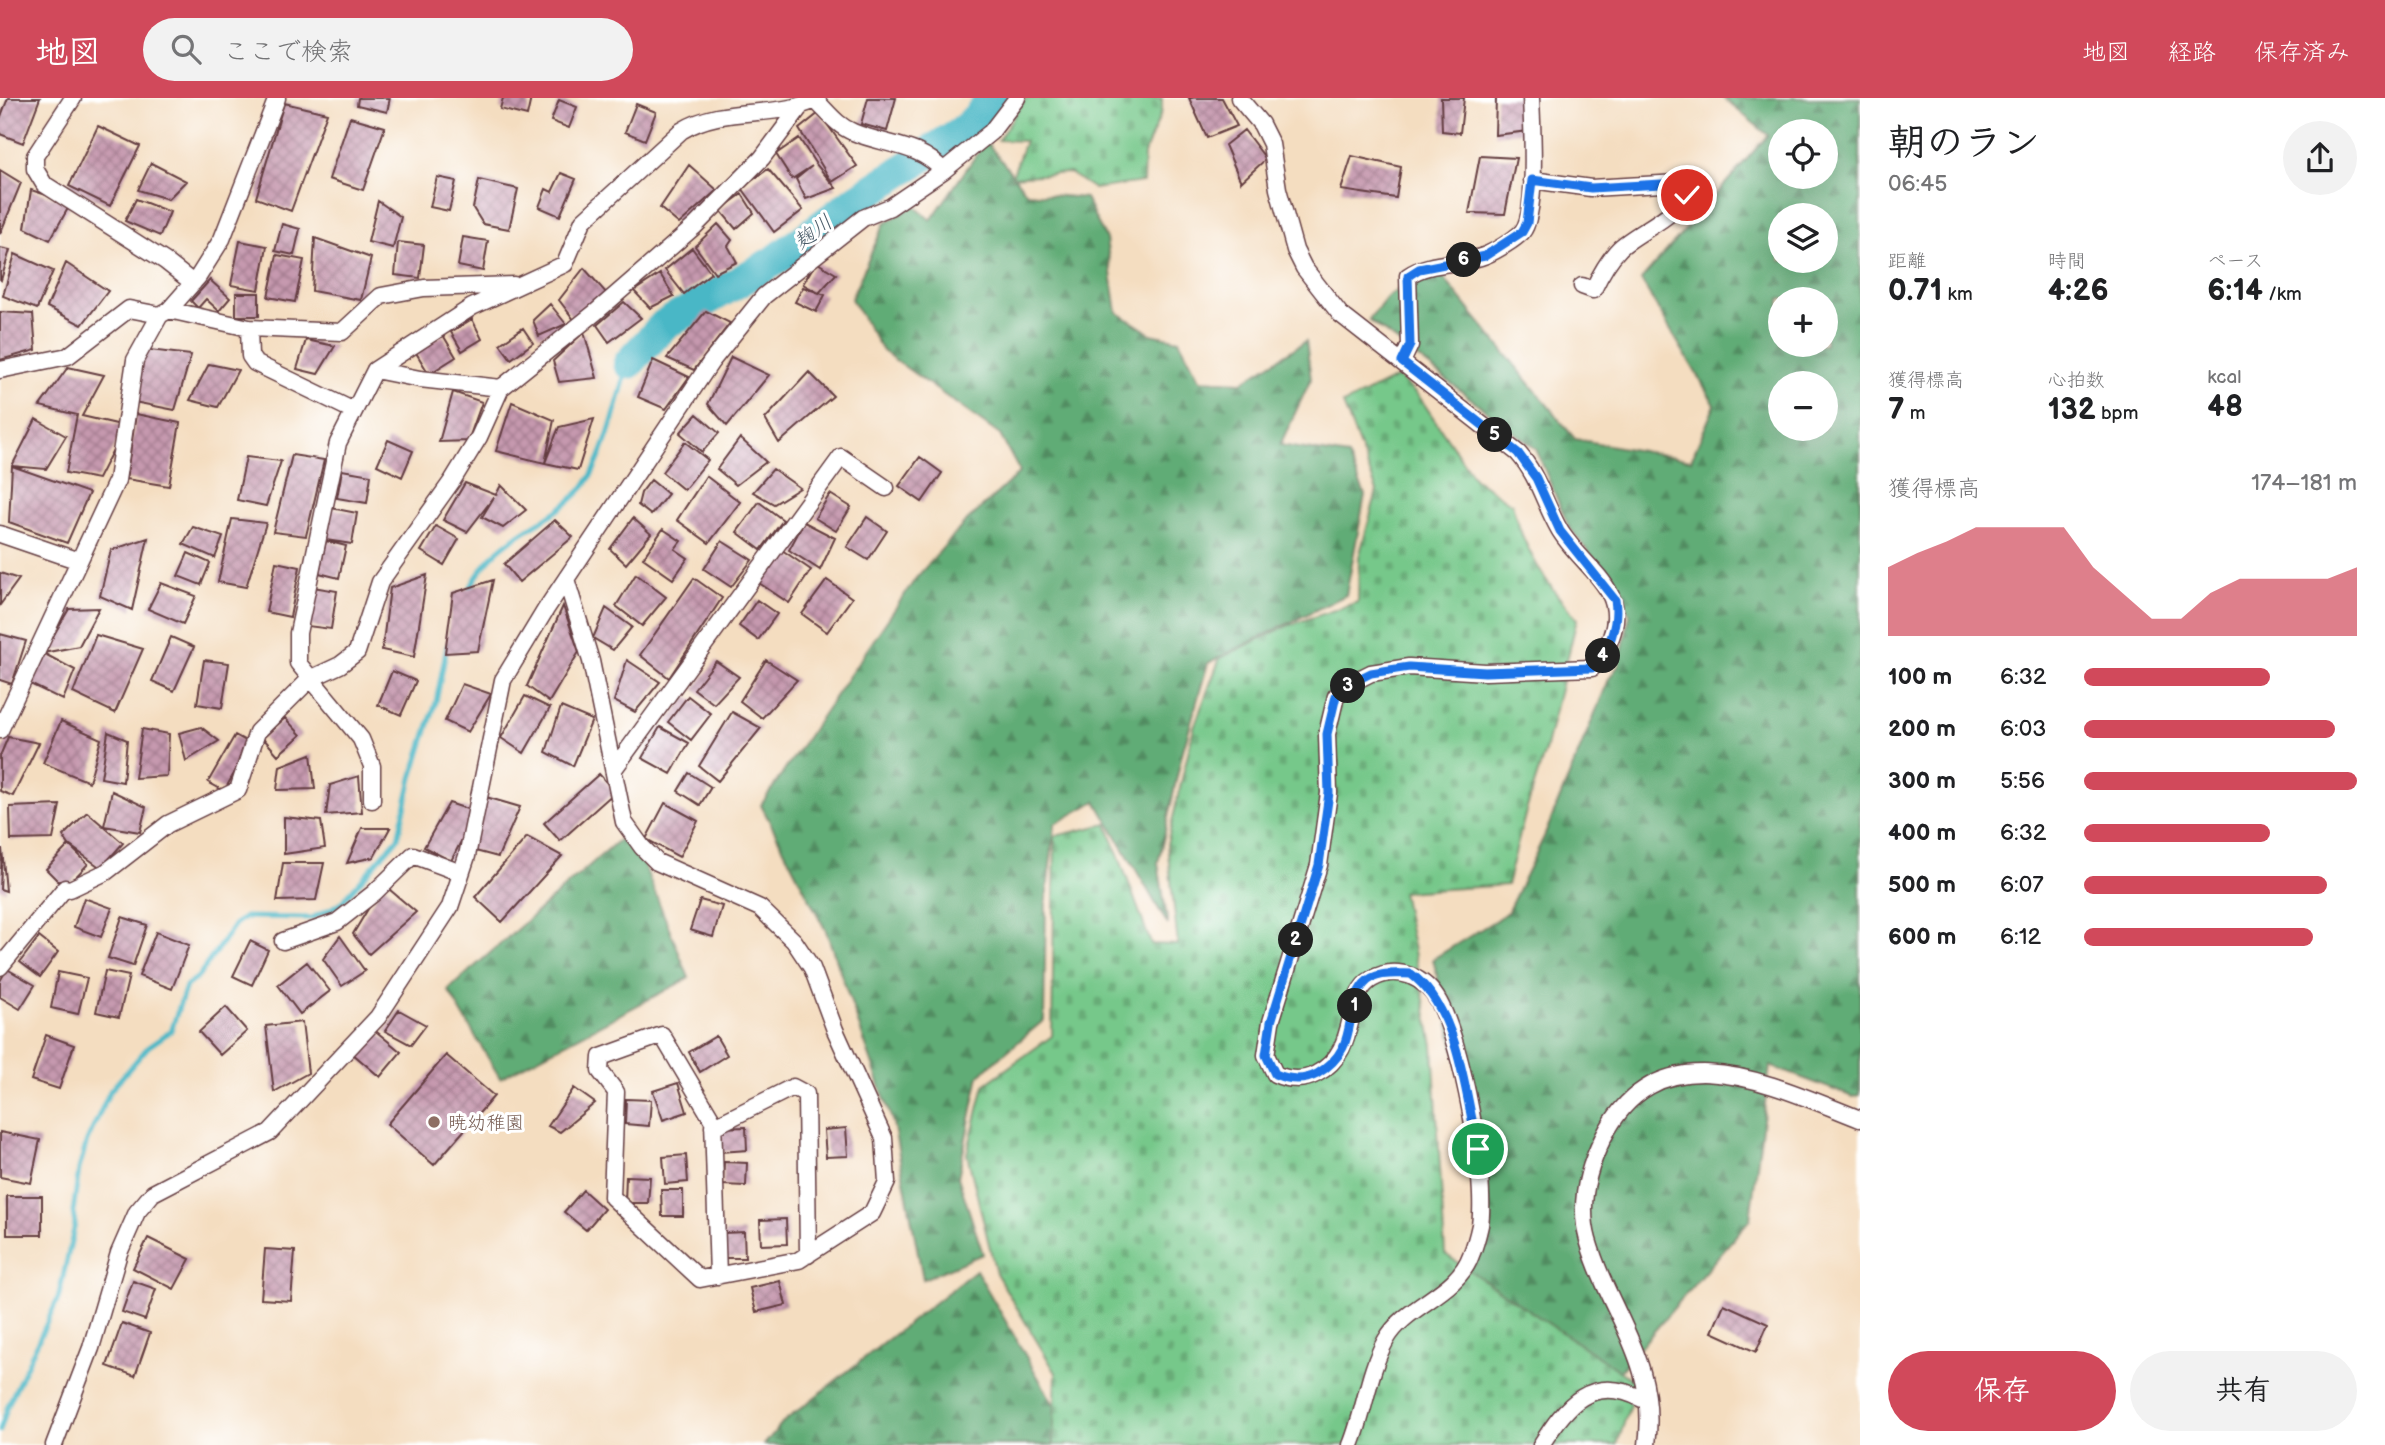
<!DOCTYPE html>
<html lang="ja">
<head>
<meta charset="utf-8">
<style>
	:root { --surface:#fff; --page:#f2f2f2; --text:#202124; --muted:#757577; --accent:#d1495b }
	body { margin:0; font-family:"Balsamiq Sans","Klee One",sans-serif; background:var(--page); color:var(--text); height:100vh; display:flex; flex-direction:column; font-size:26px; white-space:nowrap }
	* { box-sizing:border-box; margin:0 }
	p { font-size:23px; color:var(--muted) }
	.icon { flex:none; width:38px; height:38px; fill:none; stroke:currentColor; stroke-width:2; stroke-linecap:round; stroke-linejoin:round }
	.map { position:relative; flex:1; overflow:hidden }
	.panel { display:flex; flex-direction:column; background:var(--surface); width:525px }
	.panel>* { flex:none }
	.fabs { position:absolute; left:1768px; top:21px; display:grid; gap:14px }
	.fabs a { display:grid; place-items:center; width:70px; height:70px; border-radius:50%; background:var(--surface); box-shadow:0 7px 28px #0002; font-size:35px }
	.pin { position:absolute; display:grid; place-items:center; width:60px; height:60px; color:#fff; margin:-30px; border:4px solid #fff; border-radius:50%; box-shadow:0 2px 7px #0007 }
	.km { position:absolute; width:35px; height:35px; margin:-18px; border-radius:50%; background:#222; color:#fff; font-size:19px; line-height:35px; text-align:center }
	.round { display:grid; place-items:center; flex:none; width:74px; height:74px; border-radius:37px; background:var(--page) }
	.headline { display:flex; align-items:center; justify-content:space-between; height:119px; padding:0 28px }
	h1 { font-size:38px; font-weight:600; line-height:52px }
	.figures { display:grid; grid-template-columns:repeat(3,1fr); gap:10px; height:119px; padding:7px 28px }
	.figures div { display:grid; align-content:center }
	.figures b { font-size:30px; font-weight:600 }
	.figures small { font-size:19px; font-weight:400 }
	.figures p { font-size:19px }
	.chart { height:196px; padding:14px 28px }
	.chart p { display:flex; justify-content:space-between }
	.chart svg { width:100%; height:126px; margin-top:7px; fill:var(--accent); opacity:.7 }
	.button { display:flex; gap:14px; margin-top:auto; padding:14px 28px }
	.button a { flex:1; height:80px; border-radius:42px; background:var(--accent); color:#fff; font-size:28px; font-weight:600; line-height:80px; text-align:center }
	.button a+a { background:var(--page); color:var(--text) }
	ul { padding:0 28px; list-style:none; font-size:23px }
	li { display:grid; grid-template-columns:112px 84px 1fr; align-items:center; height:52px }
	li i { height:18px; border-radius:9px; background:var(--accent) }
	header { display:flex; align-items:center; gap:42px; box-sizing:border-box; height:98px; padding:0 35px; background:var(--accent); color:#fff }
	header strong { font-size:33px }
	nav { display:flex; gap:38px; margin-inline-start:auto; font-size:24px }
	.search { width:490px; height:63px; background:var(--page); display:flex; align-items:center; gap:18px; box-sizing:border-box; padding:0 24px; border-radius:38px; color:var(--muted); font-size:26px }
	main { display:flex; flex:1; min-height:0 }
	.map>svg:first-child { display:block }
	.forest { fill:url(#forest-firs); stroke:#556650; stroke-width:2; fill-rule:evenodd }
	.cemetery { fill:url(#cemetery-stones); stroke:#60745a; stroke-width:2 }
	.lines { fill:none; stroke-linecap:round; stroke-linejoin:round }
	.stream { stroke:#4ab7c6; stroke-width:5 }
	.river { stroke:#4ab7c6; stroke-width:32 }
	.building { fill:url(#building-cross-hatch) }
	.minor-casing { stroke:#643c41; stroke-width:19 }
	.minor { stroke:#fff; stroke-width:16 }
	.route-casing { stroke:#fff; stroke-width:14 }
	.route { stroke:#1a73e8; stroke-width:9 }
	.education-dot { fill:#8d6e63; stroke:#fff; stroke-width:2.5 }
	.labels { text-anchor:middle; stroke-width:6; stroke-linejoin:round; paint-order:stroke }
	.education-label { font-size:19px; fill:#785e54; stroke:#fff; text-anchor:start }
	.water-label { font-size:21px; font-style:italic; fill:#4a5c69; stroke:#fff }
</style>
</head>
<body>
<header>
<strong>地図</strong>
<div class="search"><svg class="icon" aria-label="search" viewBox="0 0 24 24"><circle cx="10" cy="10" r="6"/><path d="M15 15l6 6"/></svg>ここで検索</div>
<nav><a>地図</a><a>経路</a><a>保存済み</a></nav>
</header>
<main>
<div class="map">
<svg width="1860" height="1347" viewBox="0 0 1860 1347">
	<defs>
		<pattern id="forest-firs" width="22" height="20" patternUnits="userSpaceOnUse" patternTransform="scale(1.75)"><rect width="22" height="20" fill="#60ac76"/><path d="M5 1l3.5 6h-7zM16 11l3.5 6h-7z" fill="#518b61"/></pattern>
		<pattern id="cemetery-stones" width="16" height="16" patternUnits="userSpaceOnUse" patternTransform="scale(1.75)"><rect width="16" height="16" fill="#76c88a"/><path d="M2 7V4a2 2 0 0 1 4 0v3zM10 15v-3a2 2 0 0 1 4 0v3z" fill="#68ab77"/></pattern>
		<pattern id="building-cross-hatch" width="8" height="8" patternUnits="userSpaceOnUse" patternTransform="scale(1.75)"><rect width="8" height="8" fill="#c699af"/><path d="M0 0l8 8M0 8l8-8" fill="none" stroke="#a37c8f"/></pattern>
	</defs>
	<rect width="100%" height="100%" fill="#fff"/>
	<filter id="ink" filterUnits="userSpaceOnUse"><feTurbulence type="fractalNoise" baseFrequency=".0143" numOctaves="2"/><feDisplacementMap in="SourceGraphic" scale="14" xChannelSelector="R" yChannelSelector="G"/><feConvolveMatrix kernelMatrix="1 2 1 2 8 2 1 2 1" color-interpolation-filters="sRGB"/></filter>
	<filter id="wash" filterUnits="userSpaceOnUse"><feTurbulence type="fractalNoise" baseFrequency=".00686" numOctaves="4" result="noise"/><feDisplacementMap in="SourceGraphic" scale="28" xChannelSelector="R" yChannelSelector="G"/><feGaussianBlur stdDeviation="1.57" result="paint"/><feColorMatrix in="noise" values="0 0 0 0 0 0 0 0 0 0 0 0 0 0 0 0 0 1.4 0 .05"/><feComposite in="paint" operator="in"/></filter>
	<g filter="url(#wash)">
		<rect width="100%" height="100%" fill="#f4ddc0"/>
		<path class="forest" d="M1723,0H1860V997L1853,999L1770,968L1750,1121L1620,1273L1590,1277L1456,1182L1486,1140L1456,957L1433,861L1507,815L1544,739L1609,581L1619,567L1630,517L1621,497L1568,427L1536,351L1369,222L1387,199L1434,168L1575,341L1691,362L1715,307L1641,182L1768,37ZM1780,33H1825V79H1780ZM1780,117H1825V163H1780ZM1780,201H1825V247H1780ZM1780,285H1825V331H1780Z
			M986,43L1027,95L1085,100L1106,141L1117,214L1151,236L1179,242L1200,282L1242,284L1306,243L1311,281L1280,347L1348,358L1365,397L1346,497L1208,565L1182,656L1158,765L1168,827L1096,703L1055,726L1046,802L1044,922L979,977L958,1079L983,1156L923,1181L893,1025L826,833L761,707L916,480L963,427L1020,374L1000,337L883,253L851,201L884,126L914,108L931,122Z
			M630,732L689,880L500,980L448,892Z
			M976,1172L1064,1324L1067,1347H764L782,1325Z"/>
		<path class="cemetery" d="M1026,0H1162V13L1144,56L1143,84L1094,91L1069,75L1012,79L1025,43L998,42Z
			M1398,279L1420,300L1474,380L1512,406C1523,451 1546,486 1577,521L1545,653L1526,713L1507,787L1402,794L1433,947L1445,1156L1637,1285L1617,1347H1053L1056,1275L996,1175L967,1056L984,987L1052,938L1055,738L1107,726L1151,846L1178,847L1167,746L1194,629L1220,560L1287,528L1358,504L1359,459L1377,393L1343,306Z"/>
		<g class="lines">
			<path class="stream" d="M468,494C499,431 542,434 582,391C604,366 619,297 629,265
				M0,1333L8,1307L58,1201L75,1126L73,1114L79,1071L87,1043L110,993L148,949L171,933L186,888L198,879L235,826L245,819L312,820L340,806L398,740L412,680L436,604L447,548"/>
			<path class="river" d="M629,265L664,227L776,162L852,105L967,30L995,0"/>
		</g>
		<g id="blocks">
			<path class="building" d="M8,0H40L23,45L0,36V21Z
				M358,0H390L387,14L357,7Z
				M503,0H531L527,18L500,11Z
				M868,0H896L887,33L861,26Z
				M1189,0H1222L1237,28L1207,40Z
				M1441,0H1464L1460,35L1442,33Z
				M1496,0H1525L1528,33L1495,37Z
				M559,2L577,9L569,30L551,23Z
				M284,5L327,15L291,113L256,100Z
				M636,6L656,14L645,42L625,34Z
				M819,15L857,68L832,84L799,31Z
				M350,19L385,29L363,92L329,81Z
				M98,28L140,48L110,108L69,88Z
				M1244,32L1266,61L1241,84L1225,47Z
				M799,40L815,65L836,90L806,101L796,81L812,68L792,81L776,56Z
				M1352,58L1401,69L1396,100L1341,92Z
				M1480,58L1516,60L1505,116L1469,115Z
				M151,65L186,83L168,101L138,92Z
				M689,67L717,92L679,126L660,110Z
				M768,71L803,112L774,134L742,90Z
				M0,72L21,85L0,136Z
				M561,75L576,81L560,118L539,109L546,91L552,94Z
				M437,79L456,83L449,113L430,109Z
				M479,82L518,91L509,131L483,126L473,110Z
				M31,92L71,105L50,142L25,130Z
				M742,96L754,115L736,131L720,112Z
				M136,101L170,114L160,138L125,123Z
				M378,103L401,119L393,150L368,144Z
				M282,126L300,131L294,157L275,153Z
				M718,126L732,142L728,148L737,164L715,175L695,148Z
				M463,139L488,143L483,173L458,168Z
				M315,140L371,160L361,202L312,193Z
				M240,143L267,148L259,192L231,187Z
				M398,144L424,147L420,180L395,177Z
				M0,150L10,152L1,182L0,181Z
				M692,150L711,175L684,196L665,172Z
				M15,156L53,173L37,211L3,198Z
				M277,157L304,162L295,204L268,199Z
				M816,164L836,176L819,195L803,186Z
				M66,165L108,193L82,227L47,209Z
				M584,170L608,197L575,223L559,202Z
				M660,176L674,198L650,210L634,193Z
				M210,182L230,200L219,213L206,201L198,210L191,203Z
				M803,189L825,197L816,214L795,204Z
				M236,195H259V218H236Z
				M624,204L641,220L609,244L597,227Z
				M550,206L566,226L539,238L533,222Z
				M706,213L730,225L694,272L667,260Z
				M0,214L33,216L36,252L0,262Z
				M472,221L482,241L462,253L451,234Z
				M523,230L533,245L511,261L500,246Z
				M584,234L597,280L559,284L553,263Z
				M443,237L456,259L429,276L415,253Z
				M306,242L335,248L318,276L297,271Z
				M141,251L191,257L175,312L134,304Z
				M731,259L769,277L727,328L708,306Z
				M653,262L689,279L666,311L638,299Z
				M209,266L238,272L218,309L190,302Z
				M68,269L104,277L82,318L125,328L98,381L66,375L77,317L40,308Z
				M809,274L833,298L779,345L765,321Z
				M453,294L482,304L468,343L439,344Z
				M512,304L554,322L545,365L559,329L594,321L578,372L545,365L496,353Z
				M136,316L180,325L169,388L126,381Z
				M697,316L719,335L702,354L680,335Z
				M36,321L66,338L46,371L12,368L89,395L67,445L9,424L12,368Z
				M740,340L766,364L736,387L717,371Z
				M388,342L413,353L402,379L377,367Z
				M685,344L708,362L684,392L662,374Z
				M292,357L324,362L306,438L273,434Z
				M246,359L281,363L266,408L237,402Z
				M920,359L942,375L922,404L899,388Z
				M773,371L800,390L774,406L753,394Z
				M342,372L371,377L367,405L337,400Z
				M706,378L740,404L709,445L677,422Z
				M651,382L668,396L651,417L638,407L641,395Z
				M465,385L496,397L501,387L526,412L503,430L482,419L494,399L467,434L443,422Z
				M830,396L851,409L836,433L815,420Z
				M759,404L783,422L761,452L737,434Z
				M331,410L357,415L352,446L326,442Z
				M867,419L887,433L868,462L847,449Z
				M633,420L651,436L626,466L610,451Z
				M232,421L266,425L246,489L218,484Z
				M555,422L573,439L519,484L504,466Z
				M804,424L835,440L820,472L789,452Z
				M436,428L459,441L444,467L421,453Z
				M193,429L223,439L215,460L183,446Z
				M663,431L681,443L675,451L688,460L673,481L643,460Z
				M148,440L132,512L100,498L111,452Z
				M326,443L346,448L339,480L319,475Z
				M722,443L752,462L731,489L704,471Z
				M782,452L811,472L789,505L759,485Z
				M188,455L210,465L201,487L178,478Z
				M276,464L300,469L290,519L266,514Z
				M0,475L19,481L0,507Z
				M636,476L666,499L642,528L616,508Z
				M427,477L414,559L382,552L390,490Z
				M694,480L722,500L669,580L640,557Z
				M493,482L478,553L445,555L453,495Z
				M827,482L852,500L827,534L802,516Z
				M161,485L196,498L183,526L148,511Z
				M313,489L337,493L331,531L307,528Z
				M757,502L777,516L758,542L739,528Z
				M563,508L579,554L549,604L527,588Z
				M99,510L79,548L43,555L69,511Z
				M606,510L632,529L613,552L593,540Z
				M0,536L26,543L12,586L0,582Z
				M96,537L143,551L115,615L73,595Z
				M171,539L194,549L174,593L152,583Z
				M43,555L75,572L63,602L30,586Z
				M204,562L229,565L222,610L197,606Z
				M627,562L660,584L635,614L614,603Z
				M766,562L797,582L762,620L740,603Z
				M716,563L739,579L714,606L694,591Z
				M392,573L416,583L401,617L378,607Z
				M462,586L491,596L468,634L445,623Z
				M525,598L550,610L524,655L501,640Z
				M688,598L711,616L691,642L668,624Z
				M561,609L592,622L573,668L546,654Z
				M732,614L761,630L718,683L699,668Z
				M285,620L301,637L278,657L263,640Z
				M61,623L101,641L89,684L43,665Z
				M201,629L219,643L186,663L179,635Z
				M660,629L689,645L671,676L642,660Z
				M142,631L169,636L167,678L135,680Z
				M108,634L127,642L123,684L101,680Z
				M235,637L251,646L224,693L208,684Z
				M8,639L39,645L13,698L0,693V658Z
				M311,656L315,691L277,692L280,668Z
				M689,675L711,689L700,707L678,693Z
				M599,676L615,694L560,743L544,725Z
				M359,678L362,714L326,717L330,687Z
				M112,693L146,709L140,734L104,728Z
				M486,699L520,709L498,759L468,751Z
				M449,705L476,714L451,763L424,749Z
				M665,705L698,723L679,759L646,741Z
				M60,707L53,741L11,742L10,709Z
				M87,714L123,745L101,770L69,747L63,738Z
				M284,719L321,723L325,750L284,756Z
				M362,730H390L374,759L347,765Z
				M527,739L562,758L502,824L475,799Z
				M69,747L88,766L65,790L46,771Z
				M2,750L6,793L0,791Z
				M283,765H324L316,802L277,803Z
				M383,786L416,814L369,856L353,836Z
				M84,800L112,810L101,839L74,829Z
				M700,802L722,808L713,839L690,832Z
				M122,819L147,827L133,868L108,860Z
				M156,834L189,847L172,891L139,878Z
				M340,838L365,873L342,888L323,861Z
				M39,839L58,854L40,879L20,864Z
				M250,843L268,852L252,887L233,878Z
				M307,864L330,893L300,916L278,887Z
				M7,871L35,887L20,911L0,899V883Z
				M105,873L129,878L119,919L96,914Z
				M58,874L87,880L78,916L51,910Z
				M226,909L247,933L220,957L199,934Z
				M399,912L426,927L411,947L385,933Z
				M302,924L308,975L274,994L266,928Z
				M372,930L401,954L380,979L352,955Z
				M46,937L74,947L59,991L31,982Z
				M716,938L727,957L700,974L689,954Z
				M446,957L494,998L434,1067L387,1026Z
				M678,985L687,1014L663,1022L653,993Z
				M574,990L595,1005L560,1034L548,1028Z
				M626,1001L651,1002L649,1028L625,1026Z
				M746,1029L747,1052L721,1054L720,1030Z
				M846,1030L848,1058L826,1059L824,1032Z
				M0,1034L40,1042L31,1085L0,1079Z
				M686,1057L688,1084L665,1086L663,1059Z
				M724,1064L747,1065L746,1088L723,1087Z
				M626,1078L650,1079L648,1105H625Z
				M583,1092L604,1111L586,1132L564,1114Z
				M661,1092H683V1118H662Z
				M7,1098H42V1137H7Z
				M786,1121L787,1146L761,1147L760,1122Z
				M744,1134L745,1160H724V1135Z
				M148,1140L190,1161L174,1191L133,1170Z
				M265,1151L295,1153L291,1203L261,1201Z
				M133,1183L156,1191L145,1222L122,1214Z
				M780,1183L786,1207L756,1214L750,1190Z
				M1724,1206L1768,1226L1756,1254L1712,1234Z
				M122,1225L150,1235L135,1278L107,1268Z"/>
		</g>
	</g>
	<g filter="url(#ink)">
		<use href="#blocks" fill-opacity="0" stroke="#643c41" stroke-width="2"/>
		<g class="lines">
			<g class="minor-casing">
				<path id="minor" d="M73,0L35,58V71L44,86L165,163L193,185
					M1239,0L1261,26L1271,46L1278,91L1295,152L1304,170L1340,216L1518,355C1538,377 1544,405 1559,431C1580,468 1630,490 1611,539C1606,551 1602,561 1592,570L1485,574L1409,569L1371,575L1351,585L1336,598L1327,636L1329,695L1319,767L1271,924L1266,957L1275,976C1288,982 1303,983 1316,976C1361,953 1342,898 1372,881C1398,866 1426,880 1439,904C1462,946 1487,1079 1480,1127C1478,1136 1475,1148 1471,1157C1457,1197 1406,1206 1386,1242C1368,1274 1365,1313 1351,1347
					M815,2C827,13 837,28 853,34C883,47 921,46 943,73
					M1532,82L1591,90L1679,85L1688,90C1685,115 1638,133 1620,150C1608,162 1600,177 1593,192L1582,188
					M169,212L249,230L342,234L381,198L424,190L514,187
					M249,230L250,258L255,265L354,313
					M1402,264L1410,247L1408,178C1431,162 1461,168 1486,157C1496,153 1514,142 1522,134C1538,116 1532,26 1531,0
					M0,272L68,258L129,211L160,217
					M375,272L420,281L501,290
					M0,436L79,463
					M566,481L591,563L624,724L642,749L657,764L760,810L794,843L812,870L835,932L884,1040L887,1084L872,1115L799,1162L700,1181L612,1099L616,994L600,973L601,959L662,937L713,1023L718,1178
					M0,632L117,382L135,262L160,217L169,212L198,179L222,141L277,0
					M614,671L841,359L886,390
					M372,702V668L361,641L298,565V535L338,345L375,272L472,209L565,166L583,123L681,33C725,6 772,22 815,2
					M283,843L337,824L374,795L413,757L461,775
					M0,869L65,790L70,791L106,774L168,726L238,692L257,634L310,581L340,567L357,554L380,484L452,383L479,339L501,290L596,214L695,128L762,60L800,9
					M713,1029L793,989L806,996L808,1157
					M54,1347L91,1250L119,1155L137,1114L153,1095L270,1034L378,919L450,809L467,758L503,582L546,511L711,264L764,198L863,120L890,109L943,73L991,34L1017,0
					M1541,1347C1566,1307 1592,1275 1642,1301
					M1647,1347C1658,1261 1610,1218 1588,1142C1578,1106 1587,1072 1603,1040C1659,928 1775,988 1860,1021"/>
			</g>
			<use href="#minor" class="minor"/>
		</g>
	</g>
	<g class="lines" filter="url(#ink)">
		<g class="route-casing">
			<path id="route" d="M1478,1051C1465,995 1459,911 1411,876C1397,876 1375,873 1364,886C1341,914 1362,949 1317,976C1304,983 1289,982 1275,976L1266,957L1271,924L1319,767L1329,695L1327,636L1336,598L1351,585L1371,575L1409,569L1485,574L1592,570C1609,556 1619,524 1615,502L1560,433L1536,380L1518,355L1402,264L1410,247L1408,178L1419,171L1485,158L1522,134L1527,125L1532,82L1591,90L1679,85L1688,90L1687,97"/>
		</g>
		<use href="#route" class="route"/>
	</g>
	<circle class="education-dot" cx="434" cy="1024" r="7"/>
	<g class="labels">
		<g class="education-label">
			<text x="448" y="1031">暁幼稚園</text>
		</g>
		<g class="water-label">
			<text transform="translate(813 134) rotate(-37)" y="7">麹川</text>
		</g>
	</g>
</svg>
<div class="fabs">
<a><svg class="icon" aria-label="locate" viewBox="0 0 24 24"><circle cx="12" cy="12" r="6"/><path d="M12 2v4M12 18v4M2 12h4M18 12h4"/></svg></a>
<a><svg class="icon" aria-label="layers" viewBox="0 0 24 24"><path d="M12 4l9 5-9 5-9-5zM3 14l9 5 9-5"/></svg></a>
<a>+</a>
<a>−</a>
</div>
<div class="pin" style="left:1478px;top:1051px;background:#1e9e55"><svg class="icon" aria-label="arrive" viewBox="0 0 24 24"><path d="M6 21V4h12l-3 4 3 4H6"/></svg></div>
<div class="pin" style="left:1687px;top:97px;background:#d93025"><svg class="icon" aria-label="check" viewBox="0 0 24 24"><path d="M5 12l5 5 9-10"/></svg></div>
<b class="km" style="left:1355px;top:908px">1</b>
<b class="km" style="left:1296px;top:842px">2</b>
<b class="km" style="left:1348px;top:588px">3</b>
<b class="km" style="left:1603px;top:558px">4</b>
<b class="km" style="left:1495px;top:337px">5</b>
<b class="km" style="left:1464px;top:162px">6</b>
</div>
<section class="panel">
<div class="headline"><div><h1>朝のラン</h1><p>06:45</p></div><a class="round"><svg class="icon" aria-label="share" viewBox="0 0 24 24"><path d="M12 15V3M7 8l5-5 5 5M5 13v7h14v-7"/></svg></a></div>
<div class="figures">
<div><p>距離</p><b>0.71<small> km</small></b></div>
<div><p>時間</p><b>4:26</b></div>
<div><p>ペース</p><b>6:14<small> /km</small></b></div>
</div>
<div class="figures">
<div><p>獲得標高</p><b>7<small> m</small></b></div>
<div><p>心拍数</p><b>132<small> bpm</small></b></div>
<div><p>kcal</p><b>48</b></div>
</div>
<div class="chart"><p><span>獲得標高</span>174–181 m</p>
<svg viewBox="0 0 160 44" preserveAspectRatio="none"><path d="M0 44V20L10 15L20 11L30 6L40 6L50 6L60 6L70 20L80 29L90 38L100 38L110 29L120 24L130 24L140 24L150 24L160 20V44z"/></svg>
</div>
<ul>
<li><b>100 m</b>6:32<i style="width:68%"></i></li>
<li><b>200 m</b>6:03<i style="width:92%"></i></li>
<li><b>300 m</b>5:56<i style="width:100%"></i></li>
<li><b>400 m</b>6:32<i style="width:68%"></i></li>
<li><b>500 m</b>6:07<i style="width:89%"></i></li>
<li><b>600 m</b>6:12<i style="width:84%"></i></li>
</ul>
<div class="button"><a>保存</a><a>共有</a></div>
</section>
</main>
</body>
</html>
